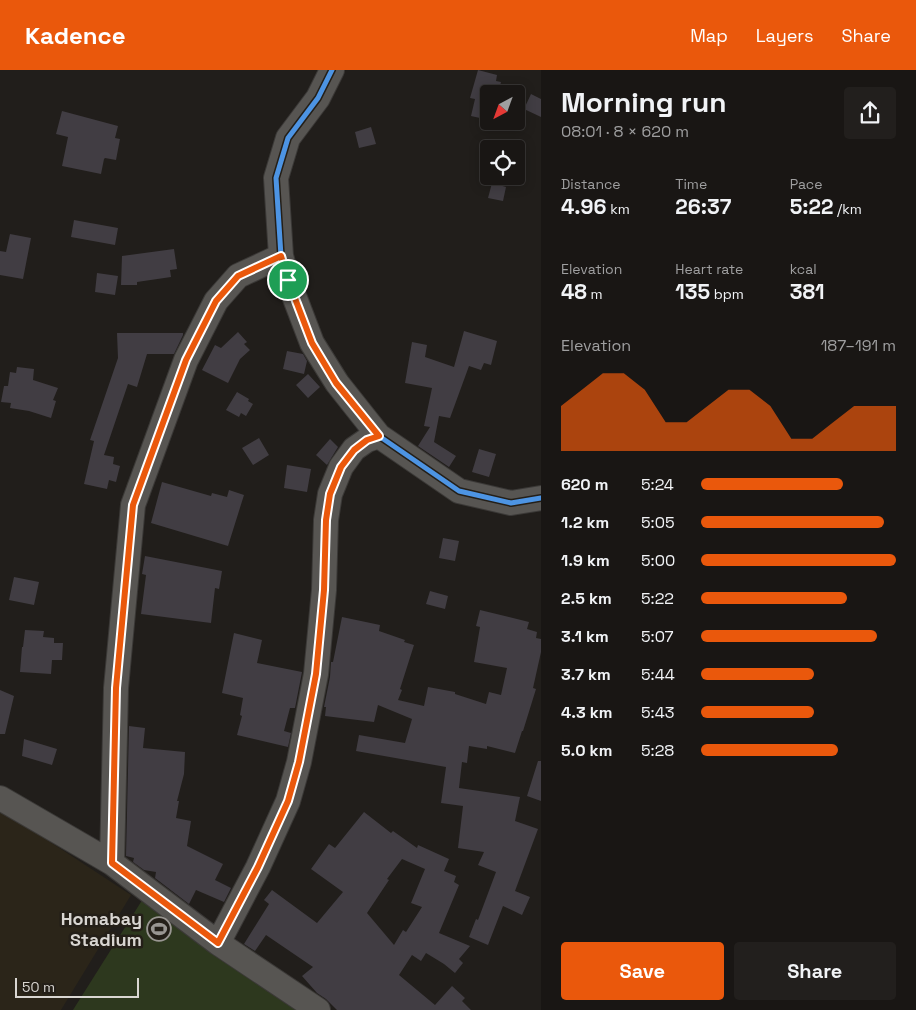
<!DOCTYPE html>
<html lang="en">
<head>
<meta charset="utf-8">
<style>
	:root { --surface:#191614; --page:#221f1d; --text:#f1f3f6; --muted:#9f9fa0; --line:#373534; --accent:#ea580c }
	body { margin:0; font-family:"Space Grotesk",sans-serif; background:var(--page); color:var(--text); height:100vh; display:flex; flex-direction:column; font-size:19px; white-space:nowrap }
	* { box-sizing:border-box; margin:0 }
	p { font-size:16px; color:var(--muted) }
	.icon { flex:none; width:28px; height:28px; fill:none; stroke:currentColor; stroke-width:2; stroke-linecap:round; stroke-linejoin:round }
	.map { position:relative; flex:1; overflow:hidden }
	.side { display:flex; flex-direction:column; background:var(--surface); width:375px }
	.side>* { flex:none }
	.needle { width:32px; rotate:221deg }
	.controls { position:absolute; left:480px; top:15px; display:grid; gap:10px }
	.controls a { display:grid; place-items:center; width:45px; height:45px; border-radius:5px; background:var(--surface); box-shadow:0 2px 12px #0003,0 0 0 1px var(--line); font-size:25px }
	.scale { position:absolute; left:15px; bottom:12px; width:124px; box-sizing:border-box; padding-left:5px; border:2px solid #d9d6d2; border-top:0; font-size:14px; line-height:18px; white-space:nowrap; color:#d9d6d2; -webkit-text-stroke:4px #241f18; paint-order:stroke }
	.pin { position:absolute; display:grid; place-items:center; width:42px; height:42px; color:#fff; margin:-21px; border:2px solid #fff; border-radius:50%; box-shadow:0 1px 5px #0007 }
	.round { display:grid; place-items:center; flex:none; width:52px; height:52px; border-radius:5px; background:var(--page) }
	.head { display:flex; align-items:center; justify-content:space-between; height:85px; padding:0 20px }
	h1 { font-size:28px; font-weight:700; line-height:38px }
	.metrics { display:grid; grid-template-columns:repeat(3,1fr); gap:8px; height:85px; padding:5px 20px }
	.metrics div { display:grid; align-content:center }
	.metrics b { font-size:21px; font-weight:700 }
	.metrics small { font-size:14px; font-weight:400 }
	.metrics p { font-size:14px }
	.chart { height:140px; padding:10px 20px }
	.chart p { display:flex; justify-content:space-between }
	.chart svg { width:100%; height:90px; margin-top:5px; fill:var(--accent); opacity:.7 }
	.action { display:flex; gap:10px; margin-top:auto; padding:10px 20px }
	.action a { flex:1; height:58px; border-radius:5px; background:var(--accent); color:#fff; font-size:20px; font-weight:700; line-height:58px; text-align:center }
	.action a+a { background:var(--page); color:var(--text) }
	ul { padding:0 20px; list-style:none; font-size:16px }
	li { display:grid; grid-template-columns:80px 60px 1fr; align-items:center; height:38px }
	li i { height:12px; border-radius:6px; background:var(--accent) }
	header { display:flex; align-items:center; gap:30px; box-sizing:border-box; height:70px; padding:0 25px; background:var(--accent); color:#fff }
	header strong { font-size:24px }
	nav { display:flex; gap:28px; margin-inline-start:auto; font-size:18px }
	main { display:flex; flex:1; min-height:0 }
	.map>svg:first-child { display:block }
	.built { fill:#2b2519 }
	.green { fill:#2d381e }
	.building { fill:#413d43; fill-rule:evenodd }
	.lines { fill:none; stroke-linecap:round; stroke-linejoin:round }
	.minor-casing { stroke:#3b3937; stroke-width:26 }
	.minor { stroke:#575552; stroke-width:24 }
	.cycleway-casing { stroke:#241f18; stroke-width:8 }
	.cycleway { stroke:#4d94e3; stroke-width:5 }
	.route-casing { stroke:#fff; stroke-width:10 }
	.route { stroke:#ea580c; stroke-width:6 }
	.labels { text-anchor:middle; stroke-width:5; stroke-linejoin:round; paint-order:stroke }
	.poi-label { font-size:18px; font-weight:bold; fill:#d9d6d2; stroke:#241f18; text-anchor:end }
</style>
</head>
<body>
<header>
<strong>Kadence</strong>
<nav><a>Map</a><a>Layers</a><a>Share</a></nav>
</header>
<main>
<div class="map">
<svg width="541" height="940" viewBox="0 0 541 940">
	<rect width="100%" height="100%" fill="#211e1b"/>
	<path class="built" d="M0,739L131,825L61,940H0Z"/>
	<path class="green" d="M146,824L307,940H73Z"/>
	<path class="building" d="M478,0L497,5L496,11L501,12L498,24H489V50L471,46L475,29L470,28Z
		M531,24L541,29V47L524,39Z
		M62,41L118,56L115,68L120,69L116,90L105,88L104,89L101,104L62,96L68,67L56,64Z
		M371,57L376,74L359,78L355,62Z
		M492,113L506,117L503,131L488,128Z
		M74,150L118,158L115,175L71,167Z
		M10,164L31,168L23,209L0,205V181L6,182Z
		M174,179L177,199L170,200L171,207L137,212V215H121L122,186Z
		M97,203L118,206L115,225L95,222Z
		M464,261L497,271L491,295L484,293L481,300L469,296L450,348L439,346L434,372L456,386L449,397L418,376L430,357L424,356L432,318L405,313L412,272L427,275L425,287L454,297Z
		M238,262L247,272L244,274L250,280L240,289L228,313L202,300L215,275L221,278Z
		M117,263H183V265L174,284H147L137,317L128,314L104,385L114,387L113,394L120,396L116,412L109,410L107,419L84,414L94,371L90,370L118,288Z
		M287,281L303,284L307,291L304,304L283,299Z
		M17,297L34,299L33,310L58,318L53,330L56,331L51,348L29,341L10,338L11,333L1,332L4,316H8L10,302L16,303Z
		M308,304L320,317L308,328L296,315Z
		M237,322L249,329L248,331L253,334L246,346L241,343L239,347L226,340Z
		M259,368L269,385L253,395L242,378Z
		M330,369L338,377L327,395L316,385Z
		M479,379L496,384L489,407L472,402Z
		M287,395L311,399L307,422L284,418Z
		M162,412L211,426L212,423L227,427L229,420L244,425L228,476L151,453Z
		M443,468L459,471L455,491L439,488Z
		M145,486L222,501L219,519L215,518L211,553L141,544L146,505L142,504Z
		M14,507L39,512L34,535L9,530Z
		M430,521L448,526L445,539L426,534Z
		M480,540L529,552L527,559L537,562L536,568L541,569V582L533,618L536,619L523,661H522L515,683L487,676V679L469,676L467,693L462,692L459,718L520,727L515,751L538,759L515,821L530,827L522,845L503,836L488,875L469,867L476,849L478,850L496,802L478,795L484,782L458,778L463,736L441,733L446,697L356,681L359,665L405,673L412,649L378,635L374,652L325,646L326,637H324L330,607L331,592H333L342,547L380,555L379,561L405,570L404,572L414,575L400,619L402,620L398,630L424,636L428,617L455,622V624L486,634L489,622L501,625L507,598L474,592L480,557L476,556Z
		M25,560L44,561L43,567L54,568V573H63L62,590H52L51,604L20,602L22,577H23Z
		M234,563L262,570L257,593L302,602L295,638H290L284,661L291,663L288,677L237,665L242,646L240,645L243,628L222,623Z
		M0,620L14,626L5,664H0Z
		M129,656L145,658L143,678L185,682L184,704L177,731H179L176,748L191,751L187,776L223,794L215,810L231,818L224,832L196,820L189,834L155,808L156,802L144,800L133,792L134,788L126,786Z
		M24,669L57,679L52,695L22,686Z
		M538,691H541V731L527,726Z
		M364,742L391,763L393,761L417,778L418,775L449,789L444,801L456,806L454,812L459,815L439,863L470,876L459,889L463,893L455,903L444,894L426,883L421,891L412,885L399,905L435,935L452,916L465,928L462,931L471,940H337L326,929L317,923L302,906L313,897L266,865L255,881L244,874L269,834L264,830L272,820L317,853L343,822L311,799L329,774L335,778ZM402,789L425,799L411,833L422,837L406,862L403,860L394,875L367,843L389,810L387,809Z"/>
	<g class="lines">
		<g class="minor-casing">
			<path id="minor" d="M281,186L288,210L312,273L337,313L379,366
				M0,728L112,793L218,873L318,940
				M112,793L116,618L133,435L186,290L216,231L238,206L281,186L276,108L288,68L318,28L332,0
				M218,873L258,797L288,731L299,692L316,604L324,520L326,450L330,424L341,397L354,379L367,370L379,366L459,421L511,433L541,428"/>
		</g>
		<use href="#minor" class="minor"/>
		<g class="cycleway-casing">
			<path id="cycleway" d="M112,793L116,618L133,435L186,290L216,231L238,206L281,186L276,108L288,68L318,28L332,0
				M218,873L258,797L288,731L299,692L316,604L324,520L326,450L330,424L341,397L354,379L367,370L379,366L459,421L511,433L541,428"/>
		</g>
		<use href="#cycleway" class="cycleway"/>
	</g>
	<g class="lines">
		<g class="route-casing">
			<path id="route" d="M281,186L288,210L312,273L336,313L379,366L367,370L354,380L341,397L330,424L326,450L324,520L316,604L299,692L288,731L258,797L218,873L112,793L116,618L133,435L186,290L216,231L238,206Z"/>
		</g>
		<use href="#route" class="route"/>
	</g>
	<defs>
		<g id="stadium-ring" transform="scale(1.25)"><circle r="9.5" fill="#241f18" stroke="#999692" stroke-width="1.5"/><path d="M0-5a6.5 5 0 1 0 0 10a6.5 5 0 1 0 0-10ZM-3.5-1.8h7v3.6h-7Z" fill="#999692"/></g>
	</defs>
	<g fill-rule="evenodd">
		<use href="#stadium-ring" x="159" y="859"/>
	</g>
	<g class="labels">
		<g class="poi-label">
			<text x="142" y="855">Homabay<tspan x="142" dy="21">Stadium</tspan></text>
		</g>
	</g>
</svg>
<div class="controls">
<a><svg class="needle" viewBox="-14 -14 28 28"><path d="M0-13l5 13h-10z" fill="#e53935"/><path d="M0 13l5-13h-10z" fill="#9f9fa0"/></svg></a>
<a><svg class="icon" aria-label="locate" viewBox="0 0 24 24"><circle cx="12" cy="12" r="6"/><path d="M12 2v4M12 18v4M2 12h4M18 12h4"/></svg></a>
</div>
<div class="scale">50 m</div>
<div class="pin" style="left:288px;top:210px;background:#1e9e55"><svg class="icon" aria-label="arrive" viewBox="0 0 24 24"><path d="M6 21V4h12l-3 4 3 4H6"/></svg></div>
</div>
<section class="side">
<div class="head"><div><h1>Morning run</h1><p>08:01 · 8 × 620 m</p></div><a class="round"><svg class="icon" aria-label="share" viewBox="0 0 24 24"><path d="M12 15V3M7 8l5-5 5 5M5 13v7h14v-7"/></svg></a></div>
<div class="metrics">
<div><p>Distance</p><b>4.96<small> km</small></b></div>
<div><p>Time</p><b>26:37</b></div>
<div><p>Pace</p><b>5:22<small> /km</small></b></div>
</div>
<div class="metrics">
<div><p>Elevation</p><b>48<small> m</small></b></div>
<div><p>Heart rate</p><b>135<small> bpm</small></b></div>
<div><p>kcal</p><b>381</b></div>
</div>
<div class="chart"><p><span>Elevation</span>187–191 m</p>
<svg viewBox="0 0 160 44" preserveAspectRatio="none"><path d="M0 44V22L10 14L20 6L30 6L40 14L50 30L60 30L70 22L80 14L90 14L100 22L110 38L120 38L130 30L140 22L150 22L160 22V44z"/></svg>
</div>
<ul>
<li><b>620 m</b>5:24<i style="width:73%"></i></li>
<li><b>1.2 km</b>5:05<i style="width:94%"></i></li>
<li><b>1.9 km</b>5:00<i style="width:100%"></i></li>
<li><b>2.5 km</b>5:22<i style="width:75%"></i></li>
<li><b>3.1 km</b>5:07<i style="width:90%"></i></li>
<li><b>3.7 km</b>5:44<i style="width:58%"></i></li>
<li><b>4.3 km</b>5:43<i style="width:58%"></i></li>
<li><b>5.0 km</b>5:28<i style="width:70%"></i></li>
</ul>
<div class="action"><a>Save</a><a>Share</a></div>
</section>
</main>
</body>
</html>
